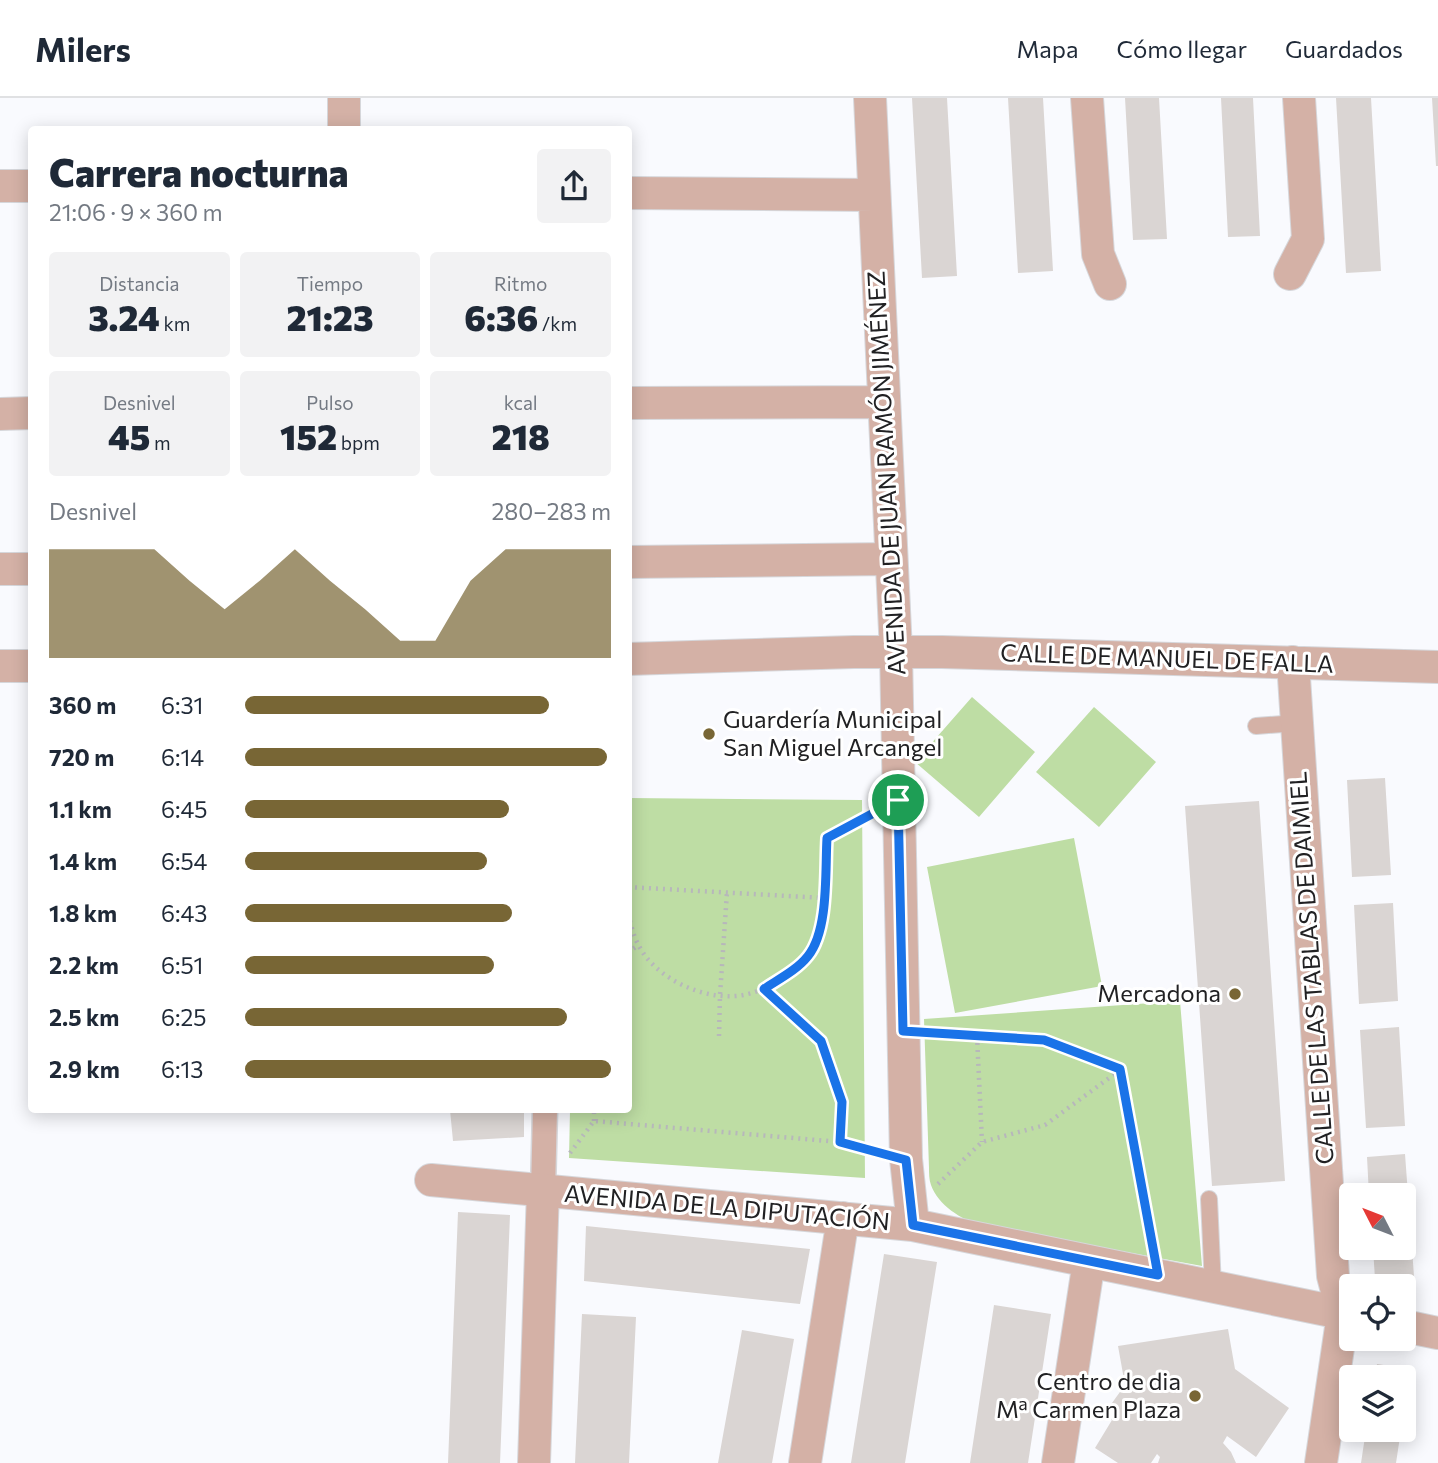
<!DOCTYPE html>
<html lang="es">
<head>
<meta charset="utf-8">
<style>
	:root { --surface:#fff; --page:#f2f2f3; --text:#1f2937; --muted:#747a83; --line:#e0e1e3; --accent:#786635 }
	body { margin:0; font-family:Commissioner,sans-serif; background:var(--page); color:var(--text); height:100vh; display:flex; flex-direction:column; font-size:26px; white-space:nowrap }
	* { box-sizing:border-box; margin:0 }
	p { font-size:23px; color:var(--muted) }
	.icon { flex:none; width:38px; height:38px; fill:none; stroke:currentColor; stroke-width:2; stroke-linecap:round; stroke-linejoin:round }
	.map { position:relative; flex:1; overflow:hidden }
	.panel { position:absolute; left:28px; top:28px; width:604px; height:987px; display:flex; flex-direction:column; background:var(--surface); border-radius:7px; box-shadow:0 4px 18px #0003 }
	.panel>* { flex:none }
	.needle { width:46px; rotate:312deg }
	.tools { position:absolute; left:1339px; top:1085px; display:grid; gap:14px }
	.tools a { display:grid; place-items:center; width:77px; height:77px; border-radius:7px; background:var(--surface); box-shadow:0 4px 18px #0003; font-size:35px }
	.pin { position:absolute; display:grid; place-items:center; width:60px; height:60px; color:#fff; margin:-30px; border:4px solid #fff; border-radius:50%; box-shadow:0 2px 7px #0007 }
	.round { display:grid; place-items:center; flex:none; width:74px; height:74px; border-radius:7px; background:var(--page) }
	.head { display:flex; align-items:center; justify-content:space-between; height:119px; padding:0 21px }
	h1 { font-size:38px; font-weight:800; line-height:52px }
	.stats { display:grid; grid-template-columns:repeat(3,1fr); gap:10px; height:119px; padding:7px 21px }
	.stats div { display:grid; align-content:center; border-radius:7px; background:var(--page); text-align:center }
	.stats b { font-size:35px; font-weight:800 }
	.stats small { font-size:19px; font-weight:400 }
	.stats p { font-size:19px }
	.chart { height:196px; padding:14px 21px }
	.chart p { display:flex; justify-content:space-between }
	.chart svg { width:100%; height:126px; margin-top:7px; fill:var(--accent); opacity:.7 }
	ul { padding:0 21px; list-style:none; font-size:23px }
	li { display:grid; grid-template-columns:112px 84px 1fr; align-items:center; height:52px }
	li i { height:18px; border-radius:9px; background:var(--accent) }
	header { display:flex; align-items:center; gap:42px; box-sizing:border-box; height:98px; padding:0 35px; background:var(--surface); border-bottom:2px solid var(--line) }
	header strong { font-size:33px }
	nav { display:flex; gap:38px; margin-inline-start:auto; font-size:24px }
	.map>svg:first-child { display:block }
	.green { fill:#bedda4 }
	.building { fill:#dad5d3 }
	.lines { fill:none; stroke-linecap:round; stroke-linejoin:round }
	.service-casing { stroke:#d6d7db; stroke-width:18 }
	.pedestrian-casing { stroke:#d6d7db; stroke-width:27 }
	.minor-casing { stroke:#d6d7db; stroke-width:34 }
	.path { stroke:#b7b7bb; stroke-width:4.5; stroke-dasharray:2 5; stroke-linecap:butt }
	.service { stroke:#d4b1a6; stroke-width:16 }
	.pedestrian { stroke:#d4b1a6; stroke-width:24 }
	.minor { stroke:#d4b1a6; stroke-width:32 }
	.route-casing { stroke:#fff; stroke-width:14 }
	.route { stroke:#1a73e8; stroke-width:9 }
	.poi-dot { fill:#786635; stroke:#fff; stroke-width:2.5 }
	.labels { text-anchor:middle; stroke-width:6; stroke-linejoin:round; paint-order:stroke }
	.street-label { font-size:24px; fill:#212123; stroke:#fff }
	.poi-label { font-size:24px; fill:#212123; stroke:#fff; text-anchor:end }
</style>
</head>
<body>
<header>
<strong>Milers</strong>
<nav><a>Mapa</a><a>Cómo llegar</a><a>Guardados</a></nav>
</header>
<div class="map">
<svg width="1438" height="1365" viewBox="0 0 1438 1365">
	<rect width="100%" height="100%" fill="#f9fafe"/>
	<path class="green" d="M972,599L1035,654L979,719L915,664Z
		M1094,609L1156,664L1099,729L1036,674Z
		M628,700L862,702L865,1080L569,1060L570,1012H628Z
		M1074,740L1102,888L955,915L927,769Z
		M1180,903L1202,1168L980,1127C962,1122 938,1107 931,1087C929,1082 929,1075 929,1070L924,921Z"/>
	<path class="building" d="M912,0H947L957,178L922,180Z
		M1008,0H1043L1053,173L1018,175Z
		M1125,0H1159L1167,141L1133,142Z
		M1221,0H1253L1260,138L1228,139Z
		M1336,0H1371L1381,173L1346,175Z
		M1432,0H1438V68H1436Z
		M1385,680L1391,777L1352,779L1347,682Z
		M1259,703L1285,1083L1212,1088L1185,708Z
		M1393,805L1398,903L1359,906L1354,807Z
		M1399,929L1405,1028L1366,1030L1360,932Z
		M450,1012H524V1039L453,1043Z
		M1405,1056L1414,1178L1375,1181L1373,1150H1404V1097H1369L1367,1059Z
		M458,1114L510,1117L500,1365H448Z
		M586,1128L810,1151L800,1206L584,1183Z
		M884,1156L937,1164L905,1365H851Z
		M994,1207L1051,1216L1028,1365H970Z
		M582,1216L636,1219L629,1365H575Z
		M1228,1231L1235,1271L1289,1310L1256,1359L1227,1338L1223,1345L1231,1354L1236,1365H1158L1160,1359L1157,1356L1151,1365H1118L1095,1350L1112,1322L1104,1316L1125,1287L1118,1248Z
		M742,1232L794,1241L772,1365H718Z
		M1377,1266L1410,1271L1405,1305L1404,1279H1375Z
		M1366,1332H1401L1396,1365H1361Z"/>
	<g class="lines">
		<g class="service-casing">
			<path id="service" d="M1256,628L1296,625
				M1209,1101L1213,1189"/>
		</g>
		<g class="pedestrian-casing">
			<path id="pedestrian" d="M543,1092L545,1012"/>
		</g>
		<g class="minor-casing">
			<path id="minor" d="M344,0V32
				M870,0L896,554L906,1061L913,1127
				M1087,0L1098,156L1110,186
				M0,88H32
				M628,95L874,97
				M1290,176L1308,141L1299,0
				M628,305L884,304
				M0,316L32,315
				M628,464L890,461
				M0,471H32
				M628,561L854,554H942L1438,569
				M1293,564L1333,1178L1343,1216L1321,1365
				M0,568H32
				M431,1082L913,1127L1351,1217
				M1404,1228L1438,1235
				M534,1365L543,1092
				M805,1365L843,1120
				M1058,1365L1089,1163"/>
		</g>
		<path class="path" d="M628,789L824,800
			M628,816C631,826 633,837 638,846C655,882 710,906 748,896C761,893 771,887 782,880C794,871 809,861 816,846C827,821 826,769 827,740L872,716
			M628,855L638,847
			M764,891L821,943L842,1004L840,1044
			M931,935L1044,942L1120,971L1153,1149
			M719,938L720,897L727,794
			M977,938L982,1044
			M594,1023V1012
			M570,1055L594,1023L840,1044L879,1054
			M938,1086L982,1044L1045,1027L1120,972"/>
		<use href="#service" class="service"/>
		<use href="#pedestrian" class="pedestrian"/>
		<use href="#minor" class="minor"/>
	</g>
	<g class="lines">
		<g class="route-casing">
			<path id="route" d="M898,702L903,933L1044,942L1120,971L1158,1177L913,1127L906,1062L840,1044L842,1004L821,943L764,891C779,881 797,872 808,858C829,832 825,773 827,740Z"/>
		</g>
		<use href="#route" class="route"/>
	</g>
	<g class="poi-dot">
		<circle cx="709" cy="636" r="7"/>
		<circle cx="1235" cy="896" r="7"/>
		<circle cx="1195" cy="1298" r="7"/>
	</g>
	<g class="labels">
		<g class="street-label">
			<text transform="translate(887 375) rotate(-93)" y="8">AVENIDA DE JUAN RAMÓN JIMÉNEZ</text>
			<text transform="translate(1167 561) rotate(2)" y="8">CALLE DE MANUEL DE FALLA</text>
			<text transform="translate(1312 870) rotate(-94)" y="8">CALLE DE LAS TABLAS DE DAIMIEL</text>
			<text transform="translate(727 1110) rotate(5)" y="8">AVENIDA DE LA DIPUTACIÓN</text>
		</g>
		<g class="poi-label">
			<text x="723" y="630" text-anchor="start">Guardería Municipal<tspan x="723" dy="28">San Miguel Arcangel</tspan></text>
			<text x="1221" y="904">Mercadona</text>
			<text x="1181" y="1292">Centro de dia<tspan x="1181" dy="28">Mª Carmen Plaza</tspan></text>
		</g>
	</g>
</svg>
<div class="tools">
<a><svg class="needle" viewBox="-14 -14 28 28"><path d="M0-13l5 13h-10z" fill="#e53935"/><path d="M0 13l5-13h-10z" fill="#747a83"/></svg></a>
<a><svg class="icon" aria-label="locate" viewBox="0 0 24 24"><circle cx="12" cy="12" r="6"/><path d="M12 2v4M12 18v4M2 12h4M18 12h4"/></svg></a>
<a><svg class="icon" aria-label="layers" viewBox="0 0 24 24"><path d="M12 4l9 5-9 5-9-5zM3 14l9 5 9-5"/></svg></a>
</div>
<div class="pin" style="left:898px;top:702px;background:#1e9e55"><svg class="icon" aria-label="arrive" viewBox="0 0 24 24"><path d="M6 21V4h12l-3 4 3 4H6"/></svg></div>
<section class="panel">
<div class="head"><div><h1>Carrera nocturna</h1><p>21:06 · 9 × 360 m</p></div><a class="round"><svg class="icon" aria-label="share" viewBox="0 0 24 24"><path d="M12 15V3M7 8l5-5 5 5M5 13v7h14v-7"/></svg></a></div>
<div class="stats">
<div><p>Distancia</p><b>3.24<small> km</small></b></div>
<div><p>Tiempo</p><b>21:23</b></div>
<div><p>Ritmo</p><b>6:36<small> /km</small></b></div>
</div>
<div class="stats">
<div><p>Desnivel</p><b>45<small> m</small></b></div>
<div><p>Pulso</p><b>152<small> bpm</small></b></div>
<div><p>kcal</p><b>218</b></div>
</div>
<div class="chart"><p><span>Desnivel</span>280–283 m</p>
<svg viewBox="0 0 160 44" preserveAspectRatio="none"><path d="M0 44V6L10 6L20 6L30 6L40 17L50 27L60 17L70 6L80 17L90 27L100 38L110 38L120 17L130 6L140 6L150 6L160 6V44z"/></svg>
</div>
<ul>
<li><b>360 m</b>6:31<i style="width:83%"></i></li>
<li><b>720 m</b>6:14<i style="width:99%"></i></li>
<li><b>1.1 km</b>6:45<i style="width:72%"></i></li>
<li><b>1.4 km</b>6:54<i style="width:66%"></i></li>
<li><b>1.8 km</b>6:43<i style="width:73%"></i></li>
<li><b>2.2 km</b>6:51<i style="width:68%"></i></li>
<li><b>2.5 km</b>6:25<i style="width:88%"></i></li>
<li><b>2.9 km</b>6:13<i style="width:100%"></i></li>
</ul>
</section>
</div>
</body>
</html>
